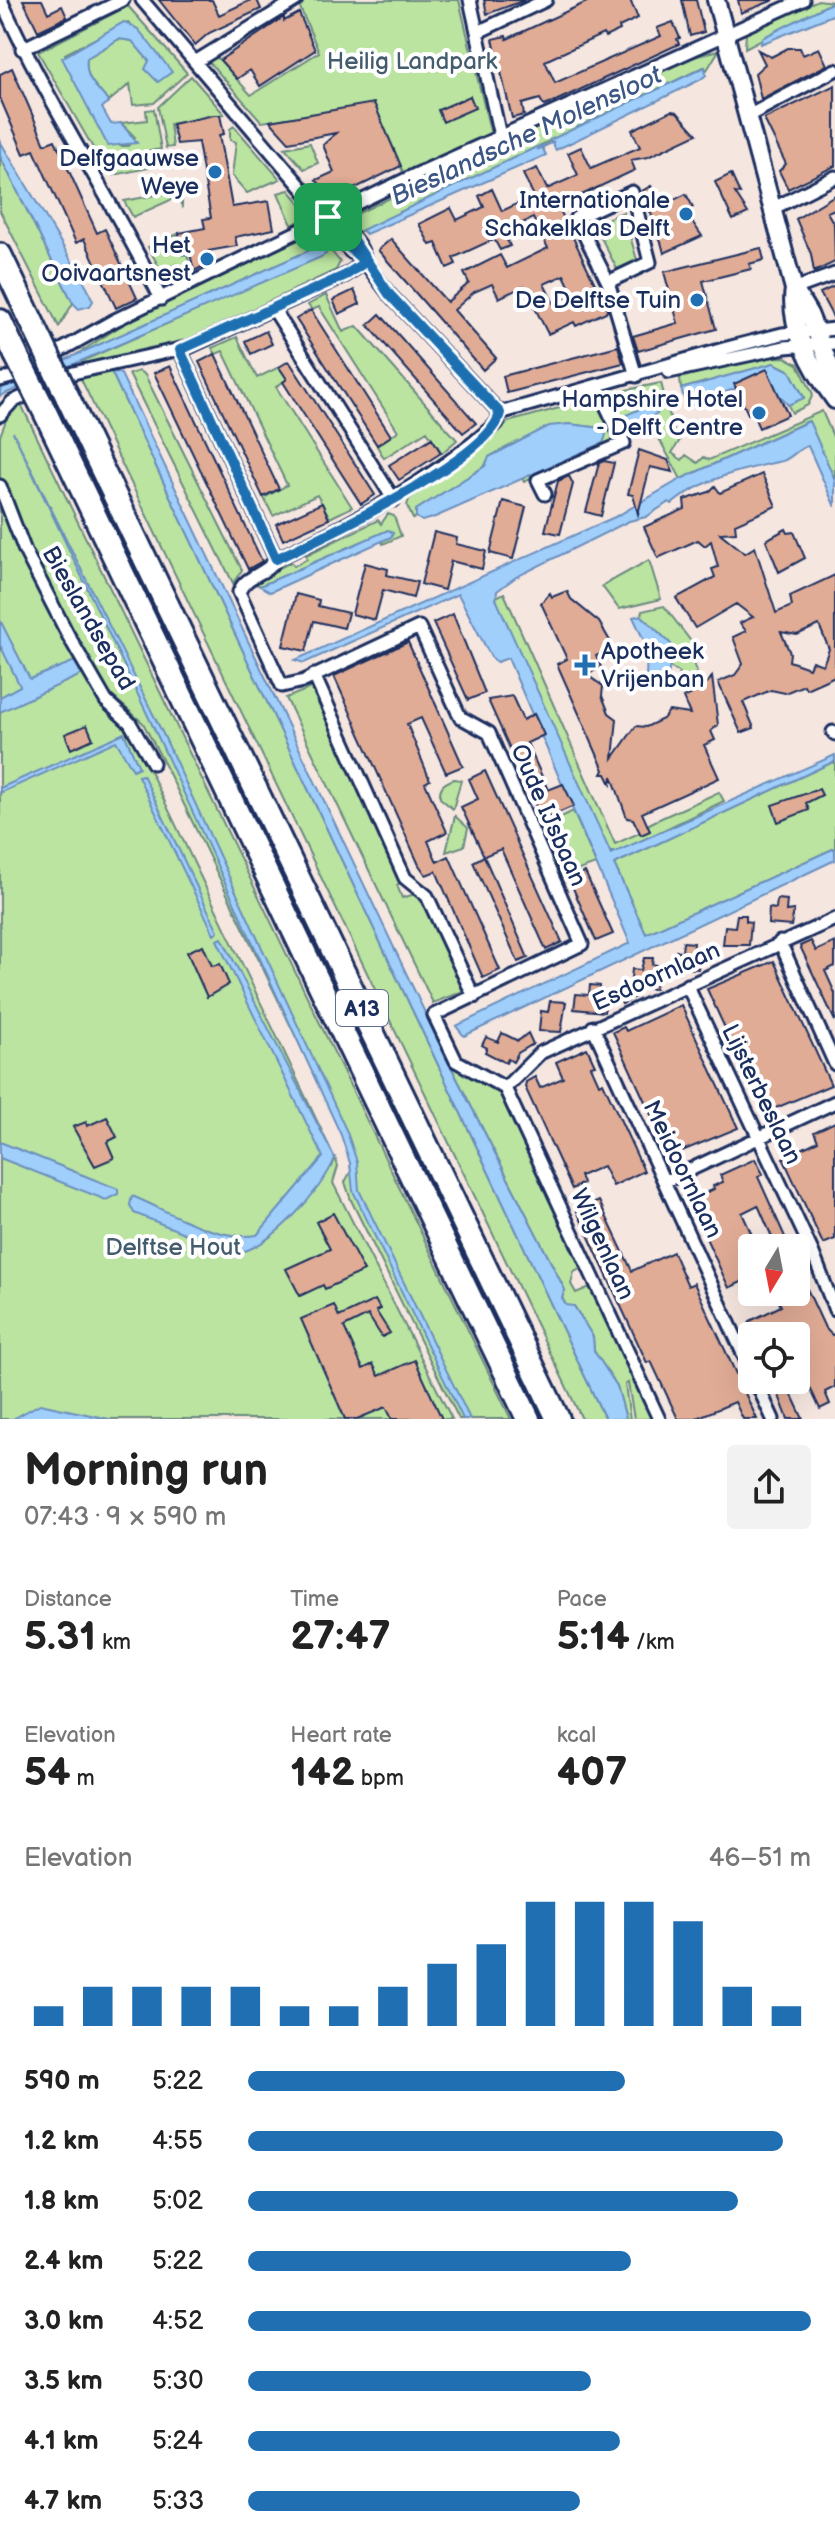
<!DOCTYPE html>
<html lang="en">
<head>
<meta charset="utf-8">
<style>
	:root { --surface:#fff; --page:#f2f2f2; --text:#222; --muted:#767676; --accent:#1f6fb2 }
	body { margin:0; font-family:"Balsamiq Sans",sans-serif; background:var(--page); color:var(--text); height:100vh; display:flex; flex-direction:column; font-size:30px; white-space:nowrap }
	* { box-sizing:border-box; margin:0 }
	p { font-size:26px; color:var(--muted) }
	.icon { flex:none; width:44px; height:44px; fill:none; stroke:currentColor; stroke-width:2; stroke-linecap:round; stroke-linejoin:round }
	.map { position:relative; height:1419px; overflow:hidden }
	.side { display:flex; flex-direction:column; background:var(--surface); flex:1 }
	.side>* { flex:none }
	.needle { width:52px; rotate:190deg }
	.buttons { position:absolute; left:738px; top:1234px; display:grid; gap:16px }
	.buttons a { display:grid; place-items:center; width:72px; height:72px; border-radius:8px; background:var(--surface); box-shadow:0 8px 32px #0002; font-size:40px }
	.pin { position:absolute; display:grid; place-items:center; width:68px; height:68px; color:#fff; margin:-34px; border-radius:16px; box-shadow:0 4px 12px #0006 }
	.round { display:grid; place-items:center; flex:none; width:84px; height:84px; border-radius:8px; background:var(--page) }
	.overview { display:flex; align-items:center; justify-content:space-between; height:136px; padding:0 24px }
	h1 { font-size:44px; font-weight:700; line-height:60px }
	.metrics { display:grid; grid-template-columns:repeat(3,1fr); gap:12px; height:136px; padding:8px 24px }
	.metrics div { display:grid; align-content:center }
	.metrics b { font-size:40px; font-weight:700 }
	.metrics small { font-size:22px; font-weight:400 }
	.metrics p { font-size:22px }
	.chart { height:224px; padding:16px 24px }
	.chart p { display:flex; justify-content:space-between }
	.chart svg { width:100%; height:144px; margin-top:8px; stroke:var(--accent); stroke-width:6 }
	ul { padding:0 24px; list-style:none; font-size:26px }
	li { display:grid; grid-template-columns:128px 96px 1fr; align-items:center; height:60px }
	li i { height:20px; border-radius:10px; background:var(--accent) }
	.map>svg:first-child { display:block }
	.green { fill:#bbe4a0; stroke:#6b8a7f; stroke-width:2 }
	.water { fill:#a1cffc; stroke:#6b8fbd; stroke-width:2 }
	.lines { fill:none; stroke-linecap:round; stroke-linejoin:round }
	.stream { stroke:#6b8fbd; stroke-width:3 }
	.building { fill:#e1ac96; stroke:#1b2f5e; stroke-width:2; fill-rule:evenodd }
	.street-casing { stroke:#1b2f5e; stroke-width:17 }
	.secondary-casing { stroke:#1b2f5e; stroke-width:22 }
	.highway-casing { stroke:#1b2f5e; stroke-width:28 }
	.street { stroke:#fff; stroke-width:11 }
	.secondary { stroke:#fff; stroke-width:16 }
	.highway { stroke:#fff; stroke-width:22 }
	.highway-bridge-casing { stroke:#1b2f5e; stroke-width:28; stroke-linecap:butt }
	.highway-bridge { stroke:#fff; stroke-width:22 }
	.route-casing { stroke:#fff; stroke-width:16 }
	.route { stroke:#1f6fb2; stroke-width:10 }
	.poi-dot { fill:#1f6fb2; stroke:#fff; stroke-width:3 }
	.labels { text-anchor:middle; stroke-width:8; stroke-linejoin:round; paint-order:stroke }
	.shield { fill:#fff; stroke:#5f6d8e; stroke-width:2 }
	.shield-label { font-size:22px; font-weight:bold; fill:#1b2f5e }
	.park-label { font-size:24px; fill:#435c6e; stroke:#fff }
	.poi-label { font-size:24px; fill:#1b2f5e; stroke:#fff; text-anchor:end }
	.street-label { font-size:24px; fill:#1b2f5e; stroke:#fff }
	.water-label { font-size:26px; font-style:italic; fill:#3c5786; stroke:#fff }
</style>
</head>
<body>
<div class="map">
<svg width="835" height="1419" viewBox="0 0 835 1419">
	<rect width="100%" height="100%" fill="#f6e6e0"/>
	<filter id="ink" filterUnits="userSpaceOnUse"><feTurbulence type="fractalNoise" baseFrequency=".0125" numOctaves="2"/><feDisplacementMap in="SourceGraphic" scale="16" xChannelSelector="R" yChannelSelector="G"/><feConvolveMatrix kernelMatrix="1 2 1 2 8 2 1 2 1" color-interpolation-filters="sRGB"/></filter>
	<g filter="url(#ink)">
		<path class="green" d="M305,0H459L491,135L404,174L373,106L262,122L209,62L217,57L251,95L319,52L298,3Z
			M818,0L833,2L745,48L746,33Z
			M128,6L187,73L154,103L133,105L130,84L108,102C97,85 84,81 87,58L119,39L133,41L149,61L171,72L128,22L65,54L120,146H128L135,137L121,123L147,120L146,110L154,109L161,149L100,160L38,52Z
			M719,50L707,70L704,67L355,234L349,223L350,217L451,169L456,178L475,170L470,160L616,91L618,95L623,93L622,88L687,59Z
			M191,76L224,114L170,124L173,147L166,148L158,107Z
			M234,126L280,179L247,193L232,176L236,142L230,140V129Z
			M310,143L318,163L304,169L285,148Z
			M0,156L73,303L59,327L0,211Z
			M162,156L163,165L113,175L108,165Z
			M173,182L182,191V206L177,197L133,217L124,201L173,192Z
			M289,190L310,215L292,225L278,193Z
			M623,212L637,260L617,269L594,224Z
			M178,234L182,255L187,254L192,272L183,277L176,264L172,266L181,277L168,283L148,247Z
			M310,234L322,239L340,262L336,270L184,342L77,366L19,392L44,378L325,254L321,245L71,358L130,320Z
			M326,295L343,332L357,326L457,440L442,453L427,431L384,458L377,446L398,431L319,307L312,310L308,305Z
			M237,337L257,378L279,367L287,379L276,387L352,507L330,518L317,495L273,516L264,498L287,485L223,351L216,354L212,348Z
			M785,357L798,364L813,394L808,405L792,413L788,405L804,397L790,371L774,363L681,389L680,378L755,358Z
			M111,371L605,1419H582L80,377Z
			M139,371L145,375L242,570L233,583L129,374Z
			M661,383L675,436L680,440L672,453L682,460L686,455L698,463L704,457L709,460L822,411L835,441V480L808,421L681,479L651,424L632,432L626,431L606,394Z
			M596,398L614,433L611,443L524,482L522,478L603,443L597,427C586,427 575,424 565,425C541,430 510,445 489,457L485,466L416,510V517L413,519L407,506L409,499L464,462L508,422Z
			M20,402L511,1419H459L351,1200L345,1182L351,1171L348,1145L165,765L143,723L110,694L92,664L111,716L131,731L330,1148L321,1159L332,1167L335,1158L338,1166L333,1183L452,1419H0V436L8,415Z
			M388,514L394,516L401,536L383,544L382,541L391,537L393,533L388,530L260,586L252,582L291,562L294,566L307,559L306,555L378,520L381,524Z
			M649,560L661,599L619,609L602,586Z
			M504,593L615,844L648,829L649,824L657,820L719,792L724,801L618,852H609L498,608L496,597Z
			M664,606L690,640L699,646L690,656L697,673L683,684L677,680L679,673L670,667L673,646L641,615L642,611Z
			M311,688L402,882L397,885L402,898L415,894L423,899L463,991L433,1003L286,698Z
			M835,761V848L646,934L614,864Z
			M454,779L461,780L453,809L440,798C439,787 443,783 454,779Z
			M573,811L596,864L561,876L539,828Z
			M455,816L468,828L464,846L446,852Z
			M447,1059L504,1093L501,1096L582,1268L574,1272L571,1284L576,1293L590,1287L652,1419H634L628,1383L625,1385L630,1419H626L617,1386L594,1351L593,1337L574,1306H566L562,1298L565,1290Z"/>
		<path class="water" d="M833,2L835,14L761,44L762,38Z
			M124,22L138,29L172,72L158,82L145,69L149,61L132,41L119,39L87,58C84,81 97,85 108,102L102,108L111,124L121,123L137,143L108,146L62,58Z
			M705,67L706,75L700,80L556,150L550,140Z
			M0,141L86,285L93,301L90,306L79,309L73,303L0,156Z
			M541,145L546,155L366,234L362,230Z
			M321,245L326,254L321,257L0,396V389Z
			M774,363L790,371L804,398L788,405L778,394L736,388L693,405L685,401L681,389Z
			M111,371L121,374L447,1059L565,1290L562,1298L566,1305L574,1306L593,1337L594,1351L617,1386L626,1419H605Z
			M653,403H659L657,414L632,425L624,416Z
			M809,421L835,480V507L808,446C798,448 791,459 782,461C744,469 703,478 672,504L669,502L646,517L629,521L516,577L497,591L496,599L611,854L835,755V761L614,864L646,934L835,848V860L464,1036L456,1026L630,943L508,658L497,662L491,657L458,594L304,663L295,660L617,516L681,479Z
			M569,424L602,428L606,435L603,443L433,518L422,521L416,517V510L485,466L489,457L549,426Z
			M13,432L164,736L347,1132L357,1162L359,1190L470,1419H463L353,1191L350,1163L341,1135L159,739Z
			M388,530L393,533L391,537L270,592L260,586Z
			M641,615L674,647L668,675L646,679L647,647L633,617Z
			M0,620L30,679L75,661L83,674L0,712V697L20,686L0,645Z
			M124,733L139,767L133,770L116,741L0,793V788Z
			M143,775L218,931L214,934L138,776Z
			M222,938L335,1158C324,1188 267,1253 234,1253L134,1213L130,1205L132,1196C169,1211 217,1242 257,1235L323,1157L217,940Z
			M0,1142L118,1189V1194L106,1200L0,1158Z
			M40,1404L109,1419H13Z"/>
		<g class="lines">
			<path class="stream" d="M538,149L553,142"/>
		</g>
		<path class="building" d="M23,0H42L48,13L62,6L67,17L38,31Z
			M159,0H212L219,15L251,0H257L261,9L209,33L195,45Z
			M484,0H525L487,14Z
			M591,0H630L638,18L619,27L620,30L605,37L603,34L545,61L555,83L661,36L657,28L673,22L680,38L677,39L679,44L549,104L544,106L540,99L522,104L524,115L512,118L493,39L506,36L507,39Z
			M682,0H696L704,32L690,36Z
			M738,0H774L741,13Z
			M299,13L315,50L260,86L250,70L237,79L220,60L284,17V21Z
			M788,48H800L803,55L819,48L827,65L761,99L755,73L765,64L758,50L771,57Z
			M12,68L45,144L55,140L97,233L105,229L137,298L116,308L84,239L76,243L34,150L24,154L0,98V74Z
			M835,85V166L788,189L779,171L786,164L764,119Z
			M470,96L475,108L443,122L438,110Z
			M374,103L401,166L333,199L316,180L334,172L323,145L336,133L289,142L270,121Z
			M671,111L677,112L697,134L648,157L631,160L635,170L558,206L608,311L576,326L574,322L548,334L524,286L499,298L492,284L474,292L454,310L496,358L483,370L378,250L391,239L447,302L469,283L464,273L500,255L507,268L548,248L533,218L503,232L510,246L500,250L494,239L453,258L456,264L447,268L436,243L430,245L419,224L451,208L457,220L484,207L479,196L492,189L502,211L534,196L523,174L537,168L547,189L578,175L568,153L581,147L591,168L640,147L632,130ZM564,275L573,294L554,304L544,284Z
			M214,115H220L224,134L219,135L232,207L269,201L274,229L235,237L237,246L208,251L212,262L194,271L190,253L185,254L181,248L179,233L205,228L203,219L211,218L198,142L177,144L172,124Z
			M731,174L740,194L735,193L748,213L733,220L715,182Z
			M651,186L661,206L686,194L693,207L688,209L692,216L689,217L702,236L664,253L661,242L654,233L657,232L651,223L654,221L642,191Z
			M835,195V209L827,212L834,224L835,262L814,272L811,254L796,219Z
			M761,248L764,260L749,264L751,269L703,281L716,329L638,351L633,336L678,323L664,272Z
			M835,286V321L820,293Z
			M354,290L360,304L339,314L333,300Z
			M311,310L391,436L377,445L296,319Z
			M380,314L476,423L463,433L368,325Z
			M266,331L272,344L251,354L245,341Z
			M618,346L623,363L507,393L503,376Z
			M215,354L279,489L263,497L199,362Z
			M289,361L375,495L361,504L283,382L287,379L279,367Z
			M170,366L262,561L248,569L154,373Z
			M767,369L788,415L759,428L752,412L748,414L734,384Z
			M432,438L441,453L399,480L389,465Z
			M639,450L668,460L673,472L650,467L638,514L633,495L628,494Z
			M604,461L614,463L601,516L586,512L599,463Z
			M762,474L776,506L735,524L736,532L720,533L745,553L755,547L776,613L792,606L790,596L835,575V676L806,689L804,685L785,693L771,690L743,702L754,728L741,733L718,682L735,675L743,664L733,637L746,631L740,623L753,617L736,604L695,628L676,598L715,577L712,569L718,567L711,541L705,546L698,540L658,558L644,527L685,509L684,500L709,492L715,486L720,493ZM819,625L829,649L823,665L812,661L809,668L789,661L790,653L781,632L797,635Z
			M569,476L573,484L560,534L545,531L558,481Z
			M503,501L526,507L513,559L490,553Z
			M322,503L329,519L283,540L276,524Z
			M786,529L788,533L794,532L805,558L779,572L766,540Z
			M434,532L457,538L456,544L486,551L482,569L451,561L444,590L421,584Z
			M365,563L388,569L387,575L417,582L413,598L383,590L375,620L352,614Z
			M567,591L571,599L599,622L610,641L612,649L596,656L601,667L587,675L603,686L602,696L609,713L617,719L613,758L636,726L646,727L663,719L669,711L690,714L683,698L702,689L712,677L718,725L711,731L715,740L704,745L719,778L642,813L650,831L641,835L633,819L627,818L612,776L611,784L606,774H602L604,770L557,664L567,659L541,603L550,593L552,597Z
			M296,594L319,600L318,606L348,613L344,628L314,621L306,651L283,646Z
			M453,614L485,693L468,700L433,623Z
			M408,642L463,766L446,773L421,718L407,724L430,780L425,783L447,832L428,841L437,862L449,856L500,970L483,978L436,871L426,875L419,865L334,676Z
			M512,696L523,720L534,714L544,735L527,743L548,790L563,784L574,806L542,820L488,700Z
			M87,725L93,739L71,749L65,734Z
			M485,771L562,942L546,950L501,849L484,856L528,958L518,962L473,862L484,856L461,807L478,799L469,779Z
			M819,789L822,795L806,803L809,810L778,822L772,805Z
			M585,872L613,934L596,941L569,879Z
			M777,899L787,900L786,911L794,910L791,926L768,924L769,908L776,909Z
			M737,915H746V921L751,922L749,945H723L725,926L735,927Z
			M811,941L816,951L835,942V966L825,971L835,993V1021L800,946Z
			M683,942L694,943L693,953L700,954L698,969L674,967L676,951L682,952Z
			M203,945L212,966L220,964L229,984L207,997L187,952Z
			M644,958H653L652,964L657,965L655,989L632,988L636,996L622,1004L615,990L630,987L632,969L641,970Z
			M774,961L831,1085L764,1113L707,989Z
			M590,985L600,986L599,996L607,997L604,1012L574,1009L576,994L589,995Z
			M550,1001L566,1002L561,1032L539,1031L541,1011L548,1012Z
			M681,1005L738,1128L670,1156L613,1032L624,1027L626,1031Z
			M502,1033L518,1041L528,1033L533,1044L518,1053L513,1062L508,1059L506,1063L485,1052L487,1048L482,1045L486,1037L498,1042Z
			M587,1048L595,1065L591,1066L599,1084L603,1082L644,1171L613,1186L603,1166L580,1176L583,1183L572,1189L525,1087L526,1082L535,1077L540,1088L563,1078L556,1062Z
			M107,1117L117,1137L107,1142L114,1158L95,1166L73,1127L86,1122L87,1126Z
			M835,1122V1239L823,1244L783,1158L818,1141L814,1132Z
			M755,1159L763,1174L758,1177L790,1248H752V1277L729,1288L689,1201L714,1189L713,1186L723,1182L720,1175ZM758,1205L772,1237L752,1246V1235L742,1213Z
			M599,1201L632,1271L673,1252L688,1286L694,1283L757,1419H743L735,1402L694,1419H678L651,1361L647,1363L577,1211Z
			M333,1213L364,1271L325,1289L323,1285L300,1296L286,1269L330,1249L316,1222Z
			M796,1265L825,1328L832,1335L835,1334V1387L825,1392L830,1404L820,1409L796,1358L802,1353L796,1336H786L782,1326L753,1336L748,1326L750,1321L781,1306L774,1292H796Z
			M375,1300L380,1309L376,1311L390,1333L382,1337L368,1315L344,1327L363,1369L373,1364L379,1376L415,1360L442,1419H392L386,1407L357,1419H345L301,1319L334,1305L339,1317Z
			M773,1380H785L803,1419H788Z"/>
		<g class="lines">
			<g class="street-casing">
				<path id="street" d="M1,0C47,103 111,197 161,299
					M142,0L321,210C338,227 362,237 365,262
					M470,0L500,136
					M478,32L546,0
					M22,49L123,0
					M195,62L296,0
					M746,117L835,70
					M772,209L835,177
					M330,220L350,251L365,262L389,294L500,413
					M608,282L650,262L632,192L576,218L608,282L636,376
					M794,289L835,274
					M273,308L394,500
					M180,350L276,559
					M669,372L785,347L835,343
					M0,380L15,376L113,321L417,174L803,0
					M500,413L497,423C430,482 357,521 276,559C267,575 246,574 239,592L282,686L304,681L419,627L460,717L489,733L582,944L434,1015L456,1061L505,1088
					M500,413L727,348L782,334L835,329
					M0,415L12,402L73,373L189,347L346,275L365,262
					M0,486L25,551L68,635L106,701L130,723L153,763
					M545,494L538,480L624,443L597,387
					M314,675L405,878L427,896L474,997
					M833,732L835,734
					M780,942L835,1064
					M687,985L812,1251L835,1310
					M593,1027L752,1373
					M505,1088L540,1053L835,919
					M505,1088L659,1419
					M666,1181L835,1102
					M755,1380L773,1419"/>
			</g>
			<g class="secondary-casing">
				<path id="secondary" d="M716,0L794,289L809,314L834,376L835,387
					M794,289C788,327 813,370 835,400"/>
			</g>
			<g class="highway-casing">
				<path id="highway" d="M0,255L42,343
					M0,321L16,355
					M67,396L558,1419
					M43,408L528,1419"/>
			</g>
			<use href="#street" class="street"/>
			<use href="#secondary" class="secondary"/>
			<use href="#highway" class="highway"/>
			<g class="highway-bridge-casing">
				<path id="highway-bridge" d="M42,343L67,396
					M16,355L43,408"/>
			</g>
			<use href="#highway-bridge" class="highway-bridge"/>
		</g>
	</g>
	<g class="lines" filter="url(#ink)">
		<g class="route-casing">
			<path id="route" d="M328,217L338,237L365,262L346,275L180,350L276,559C320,538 490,459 500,413L389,294L347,231L328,217"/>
		</g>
		<use href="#route" class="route"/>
	</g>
	<g class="poi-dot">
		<circle cx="215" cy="172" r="8"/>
		<circle cx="686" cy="214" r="8"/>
		<circle cx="207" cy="259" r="8"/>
		<circle cx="697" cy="300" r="8"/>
		<circle cx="759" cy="413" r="8"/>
		<path d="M581 653h8v8h8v8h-8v8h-8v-8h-8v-8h8z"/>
	</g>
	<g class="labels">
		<rect class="shield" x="336" y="990" width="52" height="36" rx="6"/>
		<g class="shield-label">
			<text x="362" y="1016">A13</text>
		</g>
		<g class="park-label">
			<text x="412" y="69">Heilig Landpark</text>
			<text x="173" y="1255">Delftse Hout</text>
		</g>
		<g class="poi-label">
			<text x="199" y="166">Delfgaauwse<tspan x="199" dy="28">Weye</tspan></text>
			<text x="670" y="208">Internationale<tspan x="670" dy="28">Schakelklas Delft</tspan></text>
			<text x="191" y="253">Het<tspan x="191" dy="28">Ooivaartsnest</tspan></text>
			<text x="681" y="308">De Delftse Tuin</text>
			<text x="743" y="407">Hampshire Hotel<tspan x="743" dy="28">- Delft Centre</tspan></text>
			<text x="601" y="659" text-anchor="start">Apotheek<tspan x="601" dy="28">Vrijenban</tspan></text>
		</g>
		<g class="street-label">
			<text transform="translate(89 618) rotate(60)" y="8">Bieslandsepad</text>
			<text transform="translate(549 815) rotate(66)" y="8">Oude IJsbaan</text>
			<text transform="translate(656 976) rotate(-24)" y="8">Esdoornlaan</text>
			<text transform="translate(762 1094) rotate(64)" y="8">Lijsterbeslaan</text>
			<text transform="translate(683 1169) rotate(64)" y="8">Meidoornlaan</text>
			<text transform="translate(603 1244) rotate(65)" y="8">Wilgenlaan</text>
		</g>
		<g class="water-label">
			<text transform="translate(526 135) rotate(-25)" y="9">Bieslandsche Molensloot</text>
		</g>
	</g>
</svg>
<div class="buttons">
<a><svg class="needle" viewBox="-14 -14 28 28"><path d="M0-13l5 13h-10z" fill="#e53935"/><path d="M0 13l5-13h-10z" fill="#767676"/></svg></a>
<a><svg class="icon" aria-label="locate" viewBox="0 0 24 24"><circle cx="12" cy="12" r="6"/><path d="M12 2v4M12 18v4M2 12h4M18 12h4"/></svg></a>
</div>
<div class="pin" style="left:328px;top:217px;background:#1e9e55"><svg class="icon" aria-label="arrive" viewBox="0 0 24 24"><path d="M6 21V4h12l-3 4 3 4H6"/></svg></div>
</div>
<section class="side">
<div class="overview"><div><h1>Morning run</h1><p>07:43 · 9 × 590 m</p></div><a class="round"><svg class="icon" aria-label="share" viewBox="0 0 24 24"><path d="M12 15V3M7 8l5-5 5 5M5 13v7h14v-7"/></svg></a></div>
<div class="metrics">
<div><p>Distance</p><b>5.31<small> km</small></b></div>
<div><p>Time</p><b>27:47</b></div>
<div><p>Pace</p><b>5:14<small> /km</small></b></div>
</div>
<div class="metrics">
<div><p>Elevation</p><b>54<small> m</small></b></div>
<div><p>Heart rate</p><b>142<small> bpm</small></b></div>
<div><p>kcal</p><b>407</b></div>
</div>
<div class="chart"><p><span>Elevation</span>46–51 m</p>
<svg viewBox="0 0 160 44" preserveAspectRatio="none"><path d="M5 44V38M15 44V32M25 44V32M35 44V32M45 44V32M55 44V38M65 44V38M75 44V32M85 44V25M95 44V19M105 44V6M115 44V6M125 44V6M135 44V12M145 44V32M155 44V38"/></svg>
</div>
<ul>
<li><b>590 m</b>5:22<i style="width:67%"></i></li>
<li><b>1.2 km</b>4:55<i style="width:95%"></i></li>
<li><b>1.8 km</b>5:02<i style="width:87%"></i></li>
<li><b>2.4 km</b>5:22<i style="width:68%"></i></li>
<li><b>3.0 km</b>4:52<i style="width:100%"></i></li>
<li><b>3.5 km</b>5:30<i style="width:61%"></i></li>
<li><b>4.1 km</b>5:24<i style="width:66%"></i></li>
<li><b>4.7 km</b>5:33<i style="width:59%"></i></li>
</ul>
</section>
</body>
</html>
